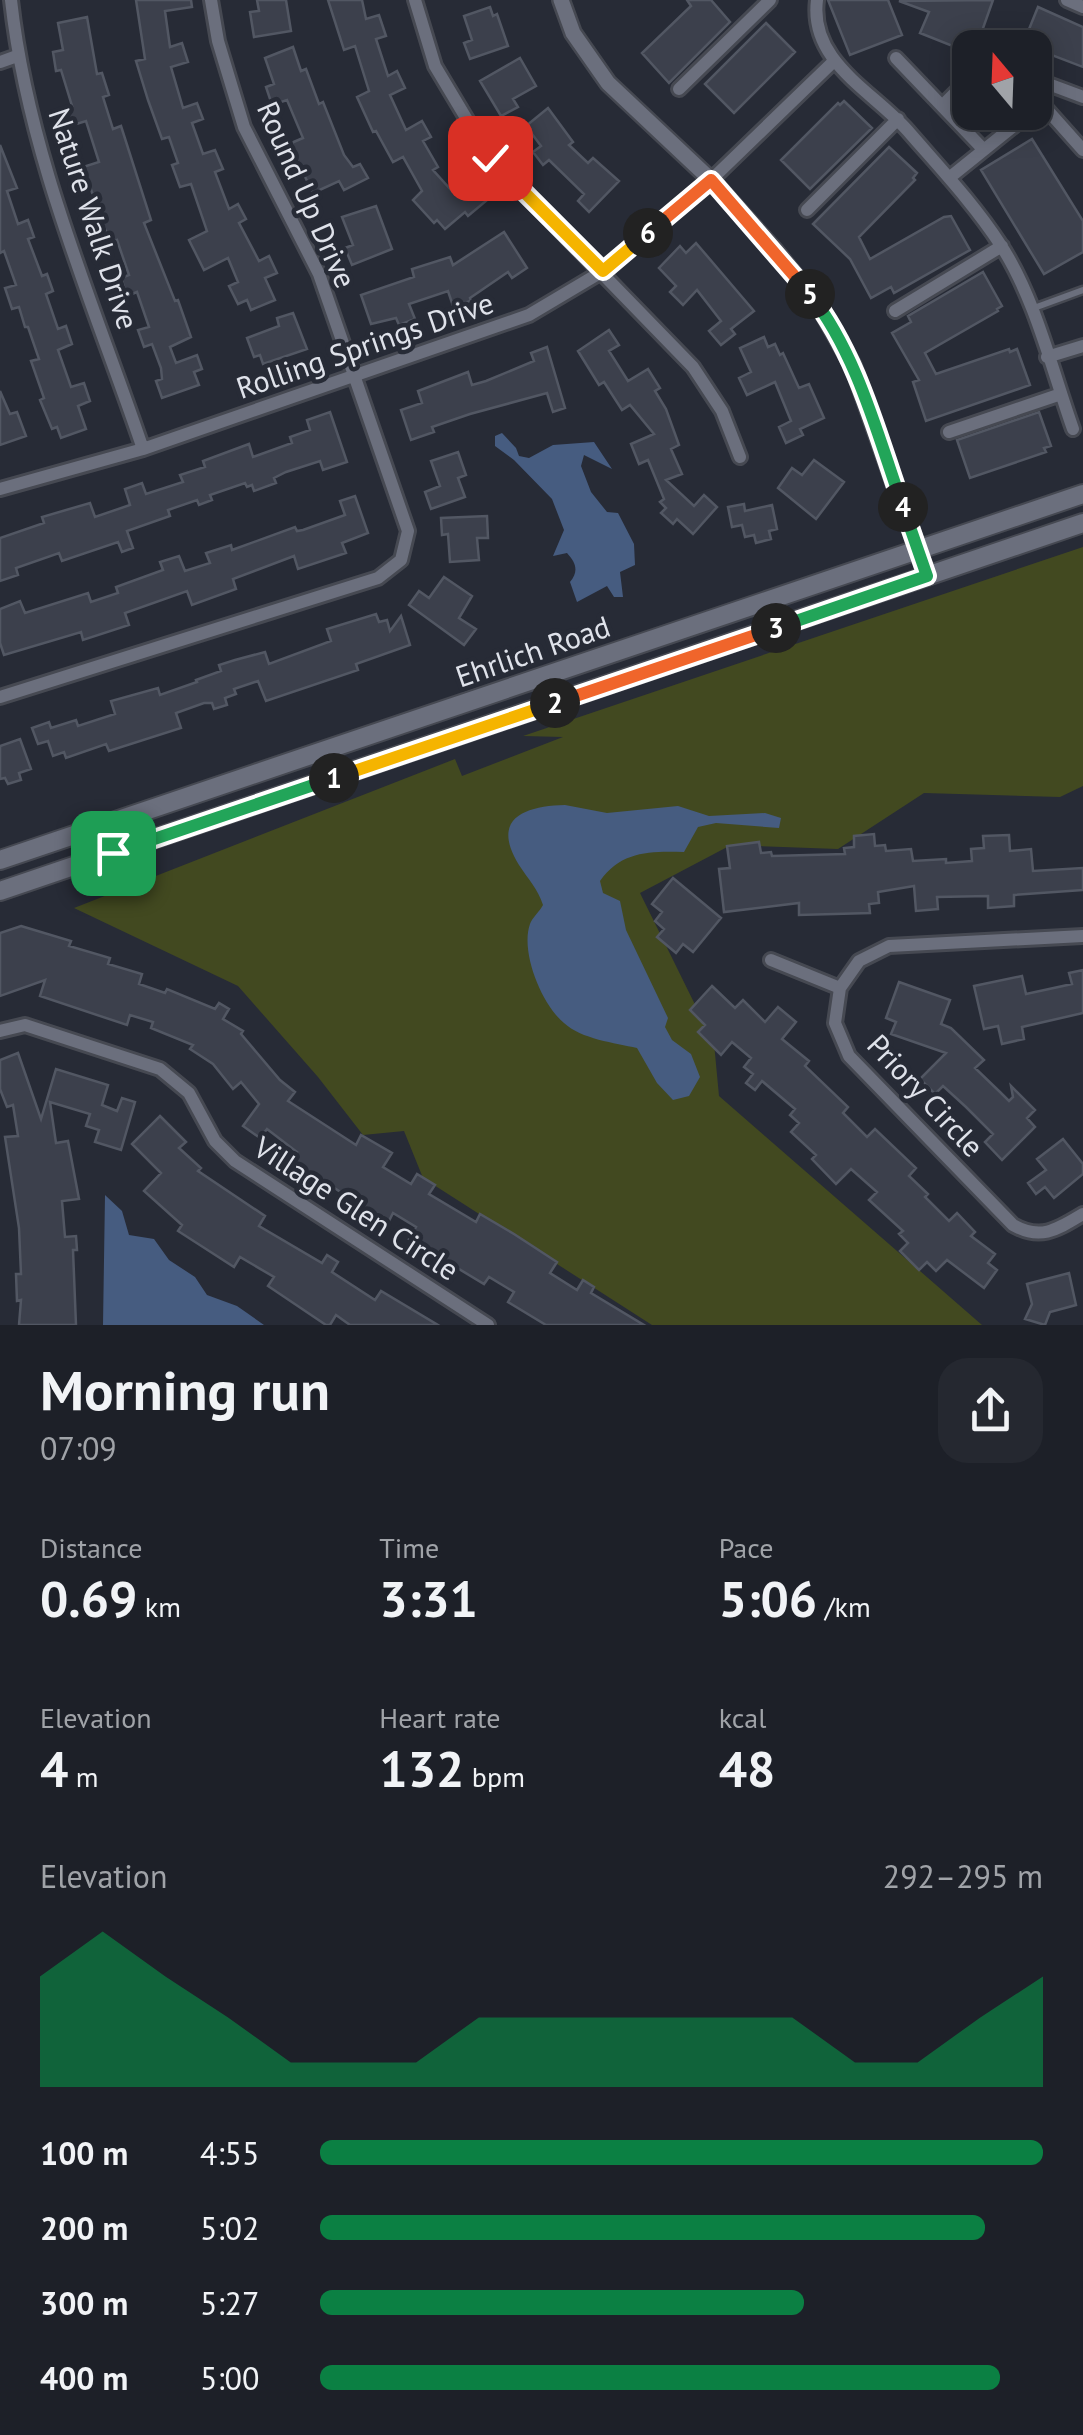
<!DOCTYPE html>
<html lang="en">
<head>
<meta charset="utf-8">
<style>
	:root { --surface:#1d2028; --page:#252830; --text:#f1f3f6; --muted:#a0a3a8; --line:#3b3e45; --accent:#0b8043 }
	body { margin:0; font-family:"PT Sans",sans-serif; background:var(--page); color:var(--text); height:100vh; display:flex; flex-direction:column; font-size:38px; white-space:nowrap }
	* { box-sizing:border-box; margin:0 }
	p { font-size:32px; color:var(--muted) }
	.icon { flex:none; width:55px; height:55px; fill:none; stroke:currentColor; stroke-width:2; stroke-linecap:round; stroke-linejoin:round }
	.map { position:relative; height:1325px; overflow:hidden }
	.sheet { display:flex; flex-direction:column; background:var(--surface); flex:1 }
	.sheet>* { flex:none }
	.needle { width:65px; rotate:341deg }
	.fabs { position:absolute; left:952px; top:30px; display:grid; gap:20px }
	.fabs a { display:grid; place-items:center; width:100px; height:100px; border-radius:20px; background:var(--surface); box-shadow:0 5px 25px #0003,0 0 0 2px var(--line); font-size:50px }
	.pin { position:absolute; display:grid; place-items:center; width:85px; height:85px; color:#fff; margin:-42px; border-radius:20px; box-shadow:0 5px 15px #0006 }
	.km { position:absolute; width:50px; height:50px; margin:-25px; border-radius:50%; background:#222; color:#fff; font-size:28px; line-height:50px; text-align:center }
	.round { display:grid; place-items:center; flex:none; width:105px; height:105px; border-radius:30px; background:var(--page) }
	.head { display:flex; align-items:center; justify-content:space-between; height:170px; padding:0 40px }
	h1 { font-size:55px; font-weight:600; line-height:75px }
	.metrics { display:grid; grid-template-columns:repeat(3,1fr); gap:15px; height:170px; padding:10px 40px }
	.metrics div { display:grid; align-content:center }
	.metrics b { font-size:50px; font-weight:600 }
	.metrics small { font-size:28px; font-weight:400 }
	.metrics p { font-size:28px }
	.chart { height:280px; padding:20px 40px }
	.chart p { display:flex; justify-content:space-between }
	.chart svg { width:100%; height:180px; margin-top:10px; fill:var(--accent); opacity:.7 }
	ul { padding:0 40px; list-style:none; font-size:32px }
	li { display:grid; grid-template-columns:160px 120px 1fr; align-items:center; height:75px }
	li i { height:25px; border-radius:12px; background:var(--accent) }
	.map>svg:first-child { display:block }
	.green { fill:#424920 }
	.water { fill:#465c80 }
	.building { fill:#3c404c; stroke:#525763; stroke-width:2.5 }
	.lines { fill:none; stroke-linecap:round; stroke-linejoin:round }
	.service-casing { stroke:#464952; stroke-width:11 }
	.minor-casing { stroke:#464952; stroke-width:18 }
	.tertiary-casing { stroke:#464952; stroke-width:20 }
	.secondary-casing { stroke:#464952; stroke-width:22 }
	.service { stroke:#6b6f7d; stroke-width:6 }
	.minor { stroke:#6b6f7d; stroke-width:12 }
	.tertiary { stroke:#6b6f7d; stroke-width:15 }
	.secondary { stroke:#6b6f7d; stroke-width:18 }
	.split-1-casing { stroke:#fff; stroke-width:20 }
	.split-2-casing { stroke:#fff; stroke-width:20 }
	.split-3-casing { stroke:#fff; stroke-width:20 }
	.split-4-casing { stroke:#fff; stroke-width:20 }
	.split-5-casing { stroke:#fff; stroke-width:20 }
	.split-6-casing { stroke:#fff; stroke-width:20 }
	.split-7-casing { stroke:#fff; stroke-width:20 }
	.split-1 { stroke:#22a559; stroke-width:12 }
	.split-2 { stroke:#f5b400; stroke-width:12 }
	.split-3 { stroke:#f0652b; stroke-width:12 }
	.split-4 { stroke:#22a559; stroke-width:12 }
	.split-5 { stroke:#22a559; stroke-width:12 }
	.split-6 { stroke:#f0652b; stroke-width:12 }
	.split-7 { stroke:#f5b400; stroke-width:12 }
	.labels { text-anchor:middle; stroke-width:9; stroke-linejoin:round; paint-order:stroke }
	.street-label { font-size:30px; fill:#dfe2ea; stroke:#272b36 }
</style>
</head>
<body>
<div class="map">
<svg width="1083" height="1325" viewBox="0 0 1083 1325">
	<rect width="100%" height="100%" fill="#272b36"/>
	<path class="green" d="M1083,547V786L1060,797L924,793L838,849L731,845L640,893L714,1043L719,1096L982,1325H652L423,1178L404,1131L363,1135L318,1077L238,986L74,908L455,759L462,776L563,737L523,736Z"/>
	<path class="water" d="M502,433L516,448L519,456L529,458L553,445L594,442L612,469L584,455L581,466L591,492L607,512L618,513L634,544L635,565L620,572L623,597H614L607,586L577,602L570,582C579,571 576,563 567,553L553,556L564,530L552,499L514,460L495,446V436Z
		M565,805L607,813L678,806L709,816L765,813L781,818L779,828L716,823L698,827L684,852C650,851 621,851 600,881L603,893L620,901L626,930L668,1018L665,1027L672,1040L691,1054L700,1077L689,1096L673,1100L657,1083L637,1048C615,1043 581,1039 564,1023C542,1005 520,952 530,924C532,918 540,911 543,905C538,889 528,879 519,865C490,818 525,806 565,805Z
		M105,1195L122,1211L129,1235L154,1239L169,1260L195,1277L207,1295L237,1306L264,1325H103Z"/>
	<path class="building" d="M136,0H191L192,7L165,11L170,47L182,43L188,62L171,67L183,108L197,103L203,119L192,123L203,154L215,150L223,169L215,172L229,209L238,204L246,219L239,223L259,261L269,256L277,273L265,278L275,300L251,310L247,300L238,304L229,286L238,282L228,258L204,270L189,240L207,231L191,184L180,187L172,165L178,163L169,137L162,139L148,100L136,61L145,59Z
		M257,0H286L291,31L254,37L250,12L259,11Z
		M328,0H362L366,19L379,15L386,36L376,39L388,76L397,71L405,88L390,95L406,130L422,121L431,137L423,141L438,167L433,170L452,191L466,179L486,201L468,216L465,212L445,229L437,220L434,223L413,200L422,191L403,157L393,162L376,131L373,132L357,97L369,91L355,46L344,50Z
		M687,0H711L730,22L669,83L642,53L691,6Z
		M828,0H888L902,35L850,55Z
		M993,0L976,48H970V53L920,33L929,12L899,1Z
		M490,7L493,16L497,14L508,46L470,59L464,43L472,40L464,16Z
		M1038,7L1083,27V67L1023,44Z
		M87,17L97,74L102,73L109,95L103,97L113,129L121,126L151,220L144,223L175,301L178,300L191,337L170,347L176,363L197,355L202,369L194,372L199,385L162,398L156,381L162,379L161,368L152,344L144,347L138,330L149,327L137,292L127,296L121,278L129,275L117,240L110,243L83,167L99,162L86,121L70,126L65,108L72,106L61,70L56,71L53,52L63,50L58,23Z
		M766,23L795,52L734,113L705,84Z
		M293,47L301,71L306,69L319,104L323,102L344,155L353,167L360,164L368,178L344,190L339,181L313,193L289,144L303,138L287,100L272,105L266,87L274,84L265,58Z
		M520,58L536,86L513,99L518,107L501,116L480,81Z
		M844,101L872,128L810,189L781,160L838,103L840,105Z
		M548,108L573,142L569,145L588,163L593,158L619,181L589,212L578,201L584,194L549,160L543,165L533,152L541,146L526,126Z
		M1032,139L1083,221V252L1044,274L981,170Z
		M0,145L17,188L7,191L18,224L28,220L34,237L28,239L42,276L47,274L53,291L46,294L58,329L66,326L72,344L58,350L71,387L84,383L90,401L78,406L86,429L61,438L57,427L52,429L40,400L44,398L31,361L39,359L28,327H25L19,307L12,309L5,288L16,285L4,251L0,253Z
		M889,147L917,173L913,178L915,180L859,237L870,259L944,217L951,216L970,250L894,293L891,287L871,298L850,259L813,224Z
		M376,206L392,249L352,265L345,248L353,245L342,217Z
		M504,232L527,268L512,278L508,272L470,298L471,301L453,306L448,291L409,304L415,319L399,325L396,318L371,324L361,295L414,277L412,269L450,257L453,265Z
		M696,243L754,311L731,329L735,334L721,345L709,331L721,321L697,290L683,305L670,292L676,286L659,268L680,246L686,253Z
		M983,272L1002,306L997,309L998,311L925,353L936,374L1009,349L1010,352L1017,349L1030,385L926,421L913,382L919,380L892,333L911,322L908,316Z
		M293,313L307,349L263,364L260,355L254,357L247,338L279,326L277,318Z
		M609,330L619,345L609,351L628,381L648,369L660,388L655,391L666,409L679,445L671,449L682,474L666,480L694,506L704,495L717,507L693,534L677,519L673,524L661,513L666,508L660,502L664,499L648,460L639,464L631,444L654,434L630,405L622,410L604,382L599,385L578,351Z
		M764,337L768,347L775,344L780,355L783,353L799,388L809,384L824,418L800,429L803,435L786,443L779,427L791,421L775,382L747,395L739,378L751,372L740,348Z
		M547,347L565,408L553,412L547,393L470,414L432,427L434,432L411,440L401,410L422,403L418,391L468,372L472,385L486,381L534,361L531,353Z
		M0,391L10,414L17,412L26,436L0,445Z
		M330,412L347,462L323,470L320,461L286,472L274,478L276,483L254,491L252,485L247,487L245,483L210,495L212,500L199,505L197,500L168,510L170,516L127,531L133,548L122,552L118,542L62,561L59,553L16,568L18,575L0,581V538L44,523L42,517L90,503L95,517L130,505L125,489L142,483L146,494L183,482L180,475L205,467L203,461L249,444L253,457L292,443L290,437L310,430L307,420Z
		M1039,412L1051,446L1044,448L1046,452L970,478L957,440Z
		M458,452L466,475L458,478L465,497L431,509L425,492L440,486L431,461Z
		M814,460L844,482L816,519L778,488L792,468L802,475Z
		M355,496L368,533L342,543L346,553L298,569L294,556L233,579L236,589L192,605L187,591L125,613L129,625L83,640L81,632L4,655L0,643V609L20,601L25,613L88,593L91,602L118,593L116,587L163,570L160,562L179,556L185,571L210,563L206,553L231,545L232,550L295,527L297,531L303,530L345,515L340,501Z
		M744,504L745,511L772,505L777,529L769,531L771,539L756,543L754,535L745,537L742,525L732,527L728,507Z
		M487,516L488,538H477L479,560L450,562L448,534L442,535L441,518Z
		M444,577L472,596L459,618L476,629L464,645L409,605L419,591L429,598Z
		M376,614L379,622L387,620L390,631L401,616L410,645L356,664L358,670L266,701L258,681L234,689L236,694L225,698L227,705L214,709L212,703H204L176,713L181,728L109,751L106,744L66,758L64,752L53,756L48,741L38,744L32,728L49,722L51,728L76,720L78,726L115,714L111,701L158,688L160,695L197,682L196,680L221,671L219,665L235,660L265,652L269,664L331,641L327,629Z
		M20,739L31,769L19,773L21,780L8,784L5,778L0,779V746Z
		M874,834L875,846L885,845L886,851L911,849L913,861L946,859V863L972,861L971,849L984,848L983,836L1009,835L1010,851L1031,849L1033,871L1083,868V890L1014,895V906L988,908V896L937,897L938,909L916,911L914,886L878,892L879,903L869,904L870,913L799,915V903L724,912L719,869L730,868L727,846L759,842L761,853L771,852L772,856L845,854L844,848L854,847V836Z
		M673,878L721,918L693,952L683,944L676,953L657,937L664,929L655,921L662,912L652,904Z
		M21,926L71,941L69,946L110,958L108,964L142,974L139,984L165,993L167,989L215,1009L219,1003L229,1009L223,1019L243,1031L241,1034L280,1080L295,1092L288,1101L356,1145L361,1135L392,1153L383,1167L411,1184L417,1174L435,1185L429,1194L476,1222L480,1214L514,1234L557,1262L550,1273L577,1290L583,1280L594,1287L591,1293L644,1325H546L508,1302L514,1292L489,1277L484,1284L409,1239L416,1227L393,1213L388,1223L319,1178L318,1181L290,1164L297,1152L267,1129L260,1138L243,1126L259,1104L241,1082L233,1089L213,1064L190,1049L193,1045L151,1028L153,1022L130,1015L127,1025L40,996L45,980L0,996V933Z
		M1083,970V1013L1022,1027L1024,1039L1002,1044L998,1026L984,1029L974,986L1022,976L1026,994L1072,984L1069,973Z
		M899,982L950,1000L941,1024L951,1028L984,1060L975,1068L1000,1092L1009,1101L1013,1097L1011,1086L1035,1110L1027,1118L1035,1127L1002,1160L985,1142L993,1134L966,1107L943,1086L935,1094L920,1079L946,1053L891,1034L896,1022L886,1018Z
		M712,986L735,1008L743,1000L765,1022L778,1007L796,1022L782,1039L809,1061L805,1066L848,1107L843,1113L867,1137L875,1129L916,1168L909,1176L928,1194L925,1197L949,1221L957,1213L975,1232L971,1236L995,1254L988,1263L997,1270L984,1288L947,1260L936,1271L927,1262L919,1270L900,1251L908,1243L899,1234L903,1231L869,1200L877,1192L851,1169L836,1184L812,1159L816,1155L791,1132L799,1123L790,1115L795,1109L762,1081L755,1090L746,1083L753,1074L744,1067L751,1058L732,1042L721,1055L698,1032L705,1025L690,1010Z
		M18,1053L41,1119L56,1069L108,1085L102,1105L117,1111L122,1098L135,1102L121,1150L95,1142L99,1130L86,1126L90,1114L50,1102L56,1143L68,1141L79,1199L62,1201L65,1237L76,1236L77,1250H73L76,1325H19L21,1300L17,1301L16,1274H21L19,1228L5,1137L18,1136L13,1105L7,1107L0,1089V1060Z
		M160,1116L186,1142L179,1148L201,1168L198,1171L265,1216L259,1226L322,1263L327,1255L338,1262L332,1272L375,1300L381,1291L438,1325H350L336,1315L330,1325H326L268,1286L274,1277L240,1257L234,1267L178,1231L182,1225L144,1191L161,1173L132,1144Z
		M1063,1139L1083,1164V1174L1054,1198L1045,1187L1036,1194L1028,1183L1046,1170L1037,1159Z
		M1069,1273L1076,1305L1050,1312L1045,1325L1025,1319L1032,1304L1027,1284Z"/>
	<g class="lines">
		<g class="service-casing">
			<path id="service" d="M1034,308L1083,290"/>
		</g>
		<g class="minor-casing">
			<path id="minor" d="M11,0C28,155 93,302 143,449
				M415,0L435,66L490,158L693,367L722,411L740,457
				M817,0C809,62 873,91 908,131C940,168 974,204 1000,244C1035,297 1052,370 1073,429
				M1067,0L1083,7
				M896,58L983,149
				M0,62L17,56
				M1035,79L1083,97
				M679,89L770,0
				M942,106L970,78
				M1035,110L1042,104L1083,150
				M949,178L1031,112
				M807,210L898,119
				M895,311L1002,246
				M1047,357L1083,346
				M949,432L1061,394
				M0,489L143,449L529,315L603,271L711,180L833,62
				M0,697L378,578L401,560L408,531L319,274L244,127L218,41L211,0
				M1083,936L889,946L859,961L840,988L835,1023L849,1056L1013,1225C1041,1241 1058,1229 1083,1214
				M771,960L840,988
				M0,1031L25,1025L160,1069L189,1093L215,1141L235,1161L488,1325"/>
		</g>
		<g class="tertiary-casing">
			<path id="tertiary" d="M561,0L573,33L608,83L711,180L775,251L820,307L853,366L927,576"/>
		</g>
		<g class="secondary-casing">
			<path id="secondary" d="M0,860L1083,494
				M0,891L1083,523"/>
		</g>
		<use href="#service" class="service"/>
		<use href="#minor" class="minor"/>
		<use href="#tertiary" class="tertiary"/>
		<use href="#secondary" class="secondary"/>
	</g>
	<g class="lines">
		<g class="split-1-casing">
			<path id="split-1" d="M113,853L334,778"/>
		</g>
		<g class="split-2-casing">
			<path id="split-2" d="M334,778L555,703"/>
		</g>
		<g class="split-3-casing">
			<path id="split-3" d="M555,703L776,628"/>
		</g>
		<g class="split-4-casing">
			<path id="split-4" d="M776,628L927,576L903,507"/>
		</g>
		<g class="split-5-casing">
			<path id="split-5" d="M810,294C858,356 877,434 903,507"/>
		</g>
		<g class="split-6-casing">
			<path id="split-6" d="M648,233L711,180L810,294"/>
		</g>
		<g class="split-7-casing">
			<path id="split-7" d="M490,158L603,271L648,233"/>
		</g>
		<use href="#split-1" class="split-1"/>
		<use href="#split-2" class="split-2"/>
		<use href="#split-3" class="split-3"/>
		<use href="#split-4" class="split-4"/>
		<use href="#split-5" class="split-5"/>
		<use href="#split-6" class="split-6"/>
		<use href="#split-7" class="split-7"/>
	</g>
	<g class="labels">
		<g class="street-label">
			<text transform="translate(306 195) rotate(66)" y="10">Round Up Drive</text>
			<text transform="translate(93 219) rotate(72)" y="10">Nature Walk Drive</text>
			<text transform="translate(365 346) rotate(-19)" y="10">Rolling Springs Drive</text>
			<text transform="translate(533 652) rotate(-19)" y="10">Ehrlich Road</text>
			<text transform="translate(925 1096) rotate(47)" y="10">Priory Circle</text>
			<text transform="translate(356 1209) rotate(33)" y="10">Village Glen Circle</text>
		</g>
	</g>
</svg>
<div class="fabs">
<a><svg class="needle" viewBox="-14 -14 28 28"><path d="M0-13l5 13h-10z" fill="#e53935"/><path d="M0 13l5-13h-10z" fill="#a0a3a8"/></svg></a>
</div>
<div class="pin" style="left:113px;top:853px;background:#1e9e55"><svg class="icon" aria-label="arrive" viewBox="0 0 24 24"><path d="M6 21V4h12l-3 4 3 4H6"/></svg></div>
<div class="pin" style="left:490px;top:158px;background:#d93025"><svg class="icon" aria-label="check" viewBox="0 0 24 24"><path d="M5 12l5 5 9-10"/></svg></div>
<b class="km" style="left:334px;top:778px">1</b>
<b class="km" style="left:555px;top:703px">2</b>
<b class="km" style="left:776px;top:628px">3</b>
<b class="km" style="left:903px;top:507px">4</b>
<b class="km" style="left:810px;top:294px">5</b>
<b class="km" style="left:648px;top:233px">6</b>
</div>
<section class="sheet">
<div class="head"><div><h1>Morning run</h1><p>07:09</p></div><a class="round"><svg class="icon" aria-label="share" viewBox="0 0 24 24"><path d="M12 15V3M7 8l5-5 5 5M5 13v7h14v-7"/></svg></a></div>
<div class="metrics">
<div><p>Distance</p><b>0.69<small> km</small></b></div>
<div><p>Time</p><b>3:31</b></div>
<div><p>Pace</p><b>5:06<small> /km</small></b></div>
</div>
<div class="metrics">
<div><p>Elevation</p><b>4<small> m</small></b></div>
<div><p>Heart rate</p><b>132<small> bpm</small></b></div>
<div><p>kcal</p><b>48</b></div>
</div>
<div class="chart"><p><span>Elevation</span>292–295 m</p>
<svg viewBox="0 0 160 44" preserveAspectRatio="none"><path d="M0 44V17L10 6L20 17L30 27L40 38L50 38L60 38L70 27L80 27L90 27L100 27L110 27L120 27L130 38L140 38L150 27L160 17V44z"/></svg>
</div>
<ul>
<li><b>100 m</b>4:55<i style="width:100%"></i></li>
<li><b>200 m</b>5:02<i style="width:92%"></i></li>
<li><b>300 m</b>5:27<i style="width:67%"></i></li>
<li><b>400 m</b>5:00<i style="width:94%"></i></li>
</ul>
</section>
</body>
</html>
